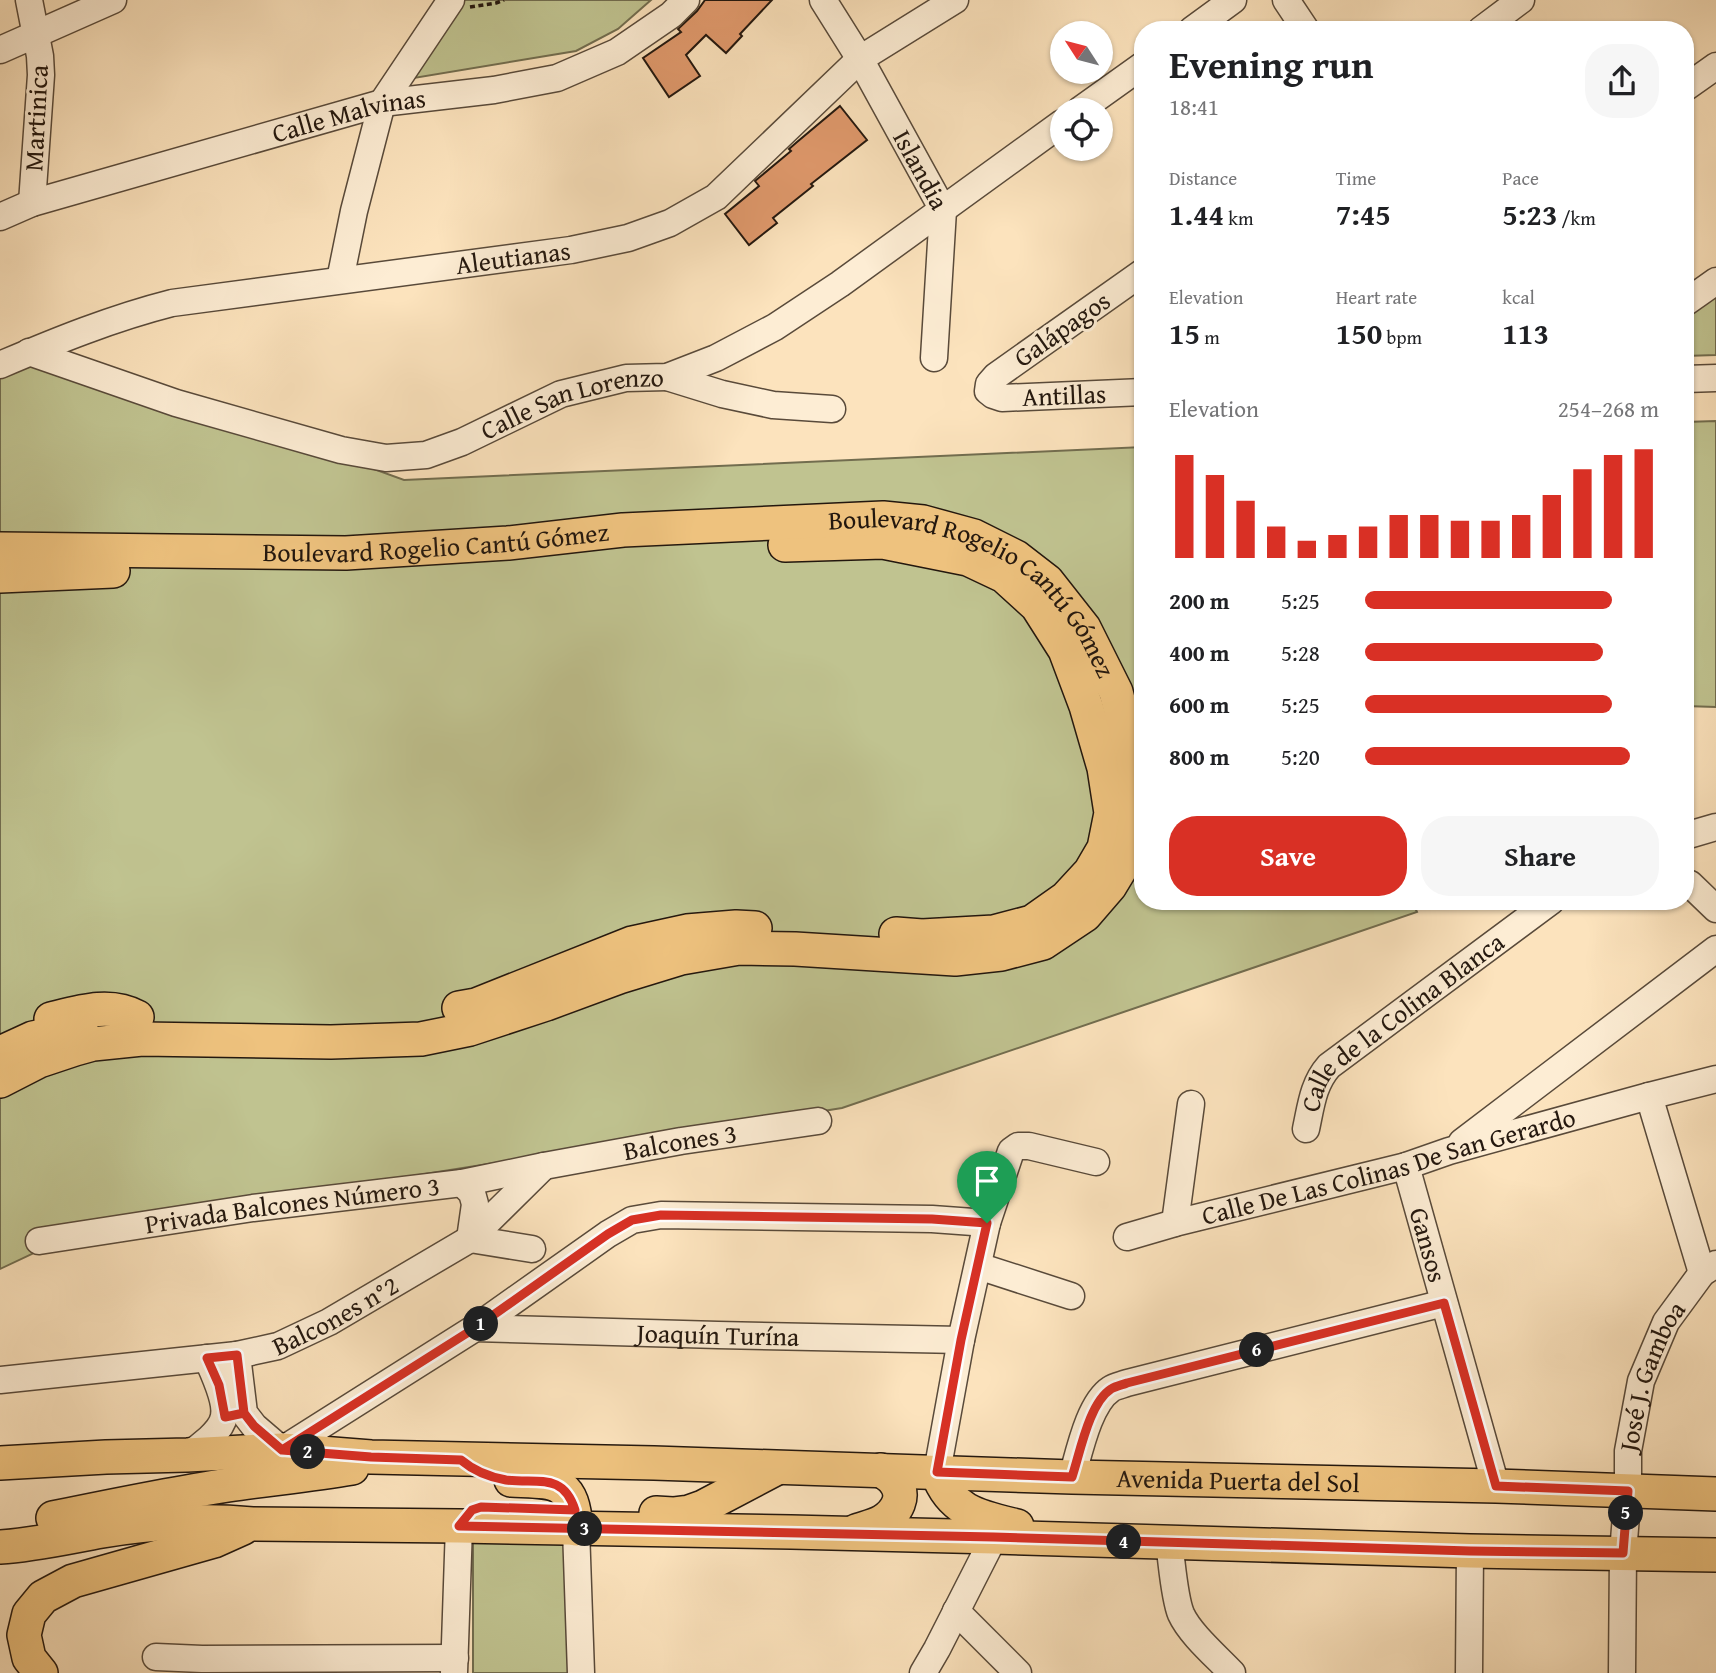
<!DOCTYPE html>
<html lang="en">
<head>
<meta charset="utf-8">
<style>
	:root { --surface:#fff; --page:#f6f6f6; --text:#202124; --muted:#757577; --accent:#d93025 }
	body { margin:0; font-family:"Gentium Book Plus",serif; background:var(--page); color:var(--text); height:100vh; display:flex; flex-direction:column; font-size:26px; white-space:nowrap }
	* { box-sizing:border-box; margin:0 }
	p { font-size:23px; color:var(--muted) }
	.icon { flex:none; width:38px; height:38px; fill:none; stroke:currentColor; stroke-width:2; stroke-linecap:round; stroke-linejoin:round }
	.map { position:relative; flex:1; overflow:hidden }
	.drawer { position:absolute; left:1134px; top:21px; width:560px; height:889px; display:flex; flex-direction:column; background:var(--surface); border-radius:28px; box-shadow:0 2px 5px #0004 }
	.drawer>* { flex:none }
	.needle { width:46px; rotate:306deg }
	.fabs { position:absolute; left:1050px; top:21px; display:grid; gap:14px }
	.fabs a { display:grid; place-items:center; width:63px; height:63px; border-radius:50%; background:var(--surface); box-shadow:0 2px 5px #0004; font-size:35px }
	.pin { position:absolute; display:grid; place-items:center; width:60px; height:60px; color:#fff; margin:-72px -30px; border-radius:50% 50% 50% 0; rotate:-45deg; box-shadow:0 0 7px #0007 }
	.pin .icon { rotate:45deg }
	.km { position:absolute; width:35px; height:35px; margin:-18px; border-radius:50%; background:#222; color:#fff; font-size:19px; line-height:35px; text-align:center }
	.round { display:grid; place-items:center; flex:none; width:74px; height:74px; border-radius:28px; background:var(--page) }
	.summary { display:flex; align-items:center; justify-content:space-between; height:119px; padding:0 35px }
	h1 { font-size:38px; font-weight:700; line-height:52px }
	.figures { display:grid; grid-template-columns:repeat(3,1fr); gap:10px; height:119px; padding:7px 35px }
	.figures div { display:grid; align-content:center }
	.figures b { font-size:30px; font-weight:700 }
	.figures small { font-size:19px; font-weight:400 }
	.figures p { font-size:19px }
	.chart { height:196px; padding:14px 35px }
	.chart p { display:flex; justify-content:space-between }
	.chart svg { width:100%; height:126px; margin-top:7px; stroke:var(--accent); stroke-width:6 }
	.cta { display:flex; gap:14px; margin-top:auto; padding:14px 35px }
	.cta a { flex:1; height:80px; border-radius:28px; background:var(--accent); color:#fff; font-size:28px; font-weight:700; line-height:80px; text-align:center }
	.cta a+a { background:var(--page); color:var(--text) }
	ul { padding:0 35px; list-style:none; font-size:23px }
	li { display:grid; grid-template-columns:112px 84px 1fr; align-items:center; height:52px }
	li i { height:18px; border-radius:9px; background:var(--accent) }
	.map>svg:first-child { display:block }
	.green { fill:#c0c390; stroke:#726d4f; stroke-width:2 }
	.building { fill:#e0996c; stroke:#23170e; stroke-width:2 }
	.lines { fill:none; stroke-linecap:round; stroke-linejoin:round }
	.minor-casing { stroke:#594a3a; stroke-width:29 }
	.major-casing { stroke:#23170e; stroke-width:36 }
	.path { stroke:#23170e; stroke-width:3.5; stroke-dasharray:5 3.5; stroke-linecap:butt }
	.minor { stroke:#fdedd4; stroke-width:26 }
	.major { stroke:#eec27e; stroke-width:33 }
	.route-casing { stroke:#fff; stroke-width:14 }
	.route { stroke:#d93025; stroke-width:9 }
	.labels { text-anchor:middle; stroke-width:6; stroke-linejoin:round; paint-order:stroke }
	.street-label { font-size:26px; fill:#23170e; stroke:#fdedd4 }
</style>
</head>
<body>
<div class="map">
<svg width="1716" height="1673" viewBox="0 0 1716 1673">
	<rect width="100%" height="100%" fill="#fce3bd"/>
	<filter id="stains"><feTurbulence type="fractalNoise" baseFrequency=".00286" numOctaves="4"/><feColorMatrix values="0 0 0 0 .2 0 0 0 0 .09 0 0 0 0 .02 0 0 0 .5 -.17"/></filter>
	<radialGradient id="worn" r=".72"><stop offset=".6" stop-color="#630" stop-opacity="0"/><stop offset="1" stop-color="#630" stop-opacity=".3"/></radialGradient>
	<path class="green" d="M461,0H651L618,29L576,51L414,78Z
		M1716,290V355L1685,356V312Z
		M38,347L404,480L1143,447V901H1412L1417,912L842,1108L89,1227L0,1269V365Z
		M1716,421V707L1685,706V422Z
		M473,1535L571,1538L573,1673H473Z"/>
	<path class="building" d="M705,0H772L740,34L742,36L726,53L706,35L686,55L700,76L669,97L643,58L681,32L678,29L697,11Z
		M840,106L867,140L811,184L813,186L773,218L777,223L749,245L725,214L759,186L755,181L791,151L789,149L797,142Z"/>
	<g class="lines">
		<g class="minor-casing">
			<g id="minor">
				<path d="M29,0L40,56L41,75L32,203"/>
				<path id="s1" d="M823,0L860,59L943,210L934,358"/>
				<path d="M1286,0L1306,30"/>
				<path d="M1192,30L1233,0"/>
				<path d="M1481,30L1521,0"/>
				<path d="M0,50L113,0"/>
				<path d="M1685,88L1716,66"/>
				<path d="M1080,110L1143,65"/>
				<path id="s2" d="M0,217L32,203L382,103L494,90L557,78L617,52L671,15L686,0"/>
				<path id="s3" d="M1143,272L996,376L989,384L988,391L993,395L1002,398L1143,392"/>
				<path d="M340,280L354,211L382,103L451,0"/>
				<path d="M1685,303L1716,281"/>
				<path id="s4" d="M29,352L176,403L341,450L386,458L426,455L462,442L561,394L626,378L667,377L716,358L775,327L840,284L1062,123"/>
				<path id="s5" d="M0,365C56,341 113,318 172,303L571,250L628,238L670,223L716,197L860,59L955,0"/>
				<path d="M667,377L722,394L773,405L832,409"/>
				<path d="M1685,379L1716,378"/>
				<path d="M1685,836L1716,827"/>
				<path d="M1685,882L1690,884L1716,909"/>
				<path d="M1649,1096L1702,1273"/>
				<path id="s6" d="M1306,1129C1311,1106 1313,1084 1329,1066L1551,901"/>
				<path d="M1462,1142L1716,949"/>
				<path id="s7" d="M1406,1166L1496,1486"/>
				<path d="M462,1183L472,1193L475,1204L470,1239L532,1249"/>
				<path d="M1175,1223L1191,1104"/>
				<path id="s8" d="M1127,1237L1175,1223L1406,1166L1449,1151L1649,1096L1716,1079"/>
				<path id="s9" d="M39,1241L253,1208L462,1183L544,1166L681,1141L818,1121"/>
				<path d="M978,1266L1071,1296"/>
				<path id="s10" d="M475,1328L718,1335L961,1340"/>
				<path d="M237,1355L244,1413L254,1426L282,1450L475,1328L608,1234L632,1220L661,1215L932,1219L987,1223"/>
				<path id="s11" d="M0,1380L237,1355L278,1346L329,1322L470,1239L544,1166"/>
				<path d="M187,1455C199,1448 222,1431 224,1416C227,1400 213,1372 207,1358"/>
				<path d="M937,1472L961,1340L987,1223L1011,1151L1018,1146H1029L1096,1162"/>
				<path d="M1072,1477C1079,1453 1089,1403 1111,1389C1115,1386 1122,1385 1127,1383L1444,1303"/>
				<path d="M576,1529L581,1673"/>
				<path d="M1169,1543C1172,1562 1174,1597 1181,1614C1190,1634 1217,1657 1232,1673"/>
				<path d="M956,1611L1018,1673"/>
				<path d="M156,1657L202,1659L455,1658"/>
				<path d="M454,1673L459,1526"/>
				<path d="M923,1673L937,1649L994,1537"/>
				<path d="M1469,1673L1470,1551"/>
				<path id="s12" d="M1622,1673L1623,1553L1628,1491V1451L1641,1381L1666,1322L1702,1273L1716,1264"/>
			</g>
		</g>
		<g class="major-casing">
			<g id="major">
				<path d="M785,545L883,542L968,559L1004,576L1037,606L1065,650L1086,706L1104,768L1111,813L1104,848L1090,872L1066,898L1032,922L994,932L922,936L896,934"/>
				<path id="s13" d="M0,549L346,553L508,543L623,530L883,518L923,522L974,536L1016,557L1047,581L1084,628L1116,692L1134,761L1136,818L1130,853L1110,886L1085,915L1043,943L1001,954L955,959L795,949L739,948L681,958L619,977L546,1004L470,1029L421,1039L331,1042L142,1039L93,1044L75,1049L39,1061L0,1081"/>
				<path d="M0,576L113,571"/>
				<path d="M459,1008L476,1005L632,943L687,931L736,927L755,928"/>
				<path d="M51,1019C79,1012 110,1002 137,1017"/>
				<path d="M0,1053L33,1038L81,1028"/>
				<path id="s14" d="M0,1463L106,1457L187,1455L282,1450L371,1457L654,1463L1072,1477L1496,1486L1716,1494"/>
				<path d="M937,1472C951,1512 980,1517 1017,1526"/>
				<path d="M511,1480C555,1482 573,1478 576,1529"/>
				<path d="M656,1513L673,1514L689,1512L703,1507L777,1468"/>
				<path d="M53,1518C111,1506 169,1494 228,1485C269,1479 311,1475 352,1468"/>
				<path d="M856,1531C864,1528 875,1526 883,1521C897,1512 906,1496 895,1482C892,1477 886,1474 881,1470"/>
				<path d="M0,1547C34,1545 68,1537 102,1531C153,1523 200,1519 252,1524L459,1526L791,1532L994,1537L1470,1551L1716,1555"/>
				<path d="M41,1673L29,1658L24,1635L29,1614L43,1597L73,1581L214,1541L243,1528"/>
			</g>
		</g>
		<path class="path" d="M470,7L496,3L504,0"/>
		<use href="#minor" class="minor"/>
		<use href="#major" class="major"/>
	</g>
	<g class="lines">
		<g class="route-casing">
			<path id="route" d="M987,1223L932,1219L661,1215L632,1220L608,1234L475,1328L282,1450L254,1426L244,1413L237,1355L207,1358L219,1385L225,1417L244,1413L254,1426L282,1450L371,1457L461,1460C474,1471 489,1477 506,1480C538,1484 563,1472 575,1510L481,1507L472,1510L459,1526L994,1537L1470,1551L1623,1553L1628,1491L1496,1486L1444,1303L1127,1383C1122,1385 1116,1386 1111,1389C1089,1403 1080,1453 1072,1477L937,1472L961,1340L987,1223"/>
		</g>
		<use href="#route" class="route"/>
	</g>
	<g class="labels">
		<g class="street-label">
			<text dy="9" stroke="none"><textPath href="#s2" startOffset="364">Calle Malvinas</textPath></text>
			<text transform="translate(36 118) rotate(-87)" y="9">Martinica</text>
			<text dy="9" stroke="none"><textPath href="#s1" startOffset="196">Islandia</textPath></text>
			<text dy="9" stroke="none"><textPath href="#s5" startOffset="527">Aleutianas</textPath></text>
			<text transform="translate(1062 329) rotate(-35)" y="9">Galápagos</text>
			<text dy="9" stroke="none"><textPath href="#s3" startOffset="276">Antillas</textPath></text>
			<text dy="9" stroke="none"><textPath href="#s4" startOffset="570">Calle San Lorenzo</textPath></text>
			<text dy="9" stroke="none"><textPath href="#s13" startOffset="436">Boulevard Rogelio Cantú Gómez</textPath></text>
			<text dy="9" stroke="none"><textPath href="#s13" startOffset="1003">Boulevard Rogelio Cantú Gómez</textPath></text>
			<text dy="9" stroke="none"><textPath href="#s6" startOffset="150">Calle de la Colina Blanca</textPath></text>
			<text dy="9" stroke="none"><textPath href="#s9" startOffset="649">Balcones 3</textPath></text>
			<text dy="9" stroke="none"><textPath href="#s8" startOffset="271">Calle De Las Colinas De San Gerardo</textPath></text>
			<text dy="9" stroke="none"><textPath href="#s9" startOffset="256">Privada Balcones Número 3</textPath></text>
			<text dy="9" stroke="none"><textPath href="#s7" startOffset="82">Gansos</textPath></text>
			<text dy="9" stroke="none"><textPath href="#s11" startOffset="345">Balcones n°2</textPath></text>
			<text dy="9" stroke="none"><textPath href="#s10" startOffset="243">Joaquín Turína</textPath></text>
			<text dy="9" stroke="none"><textPath href="#s12" startOffset="301">José J. Gamboa</textPath></text>
			<text dy="9" stroke="none"><textPath href="#s14" startOffset="1239">Avenida Puerta del Sol</textPath></text>
		</g>
	</g>
	<rect width="100%" height="100%" filter="url(#stains)"/>
	<rect width="100%" height="100%" fill="url(#worn)"/>
</svg>
<div class="fabs">
<a><svg class="needle" viewBox="-14 -14 28 28"><path d="M0-13l5 13h-10z" fill="#e53935"/><path d="M0 13l5-13h-10z" fill="#757577"/></svg></a>
<a><svg class="icon" aria-label="locate" viewBox="0 0 24 24"><circle cx="12" cy="12" r="6"/><path d="M12 2v4M12 18v4M2 12h4M18 12h4"/></svg></a>
</div>
<div class="pin" style="left:987px;top:1223px;background:#1e9e55"><svg class="icon" aria-label="arrive" viewBox="0 0 24 24"><path d="M6 21V4h12l-3 4 3 4H6"/></svg></div>
<b class="km" style="left:481px;top:1324px">1</b>
<b class="km" style="left:308px;top:1452px">2</b>
<b class="km" style="left:585px;top:1529px">3</b>
<b class="km" style="left:1124px;top:1542px">4</b>
<b class="km" style="left:1626px;top:1513px">5</b>
<b class="km" style="left:1257px;top:1350px">6</b>
<section class="drawer">
<div class="summary"><div><h1>Evening run</h1><p>18:41</p></div><a class="round"><svg class="icon" aria-label="share" viewBox="0 0 24 24"><path d="M12 15V3M7 8l5-5 5 5M5 13v7h14v-7"/></svg></a></div>
<div class="figures">
<div><p>Distance</p><b>1.44<small> km</small></b></div>
<div><p>Time</p><b>7:45</b></div>
<div><p>Pace</p><b>5:23<small> /km</small></b></div>
</div>
<div class="figures">
<div><p>Elevation</p><b>15<small> m</small></b></div>
<div><p>Heart rate</p><b>150<small> bpm</small></b></div>
<div><p>kcal</p><b>113</b></div>
</div>
<div class="chart"><p><span>Elevation</span>254–268 m</p>
<svg viewBox="0 0 160 44" preserveAspectRatio="none"><path d="M5 44V8M15 44V15M25 44V24M35 44V33M45 44V38M55 44V36M65 44V33M75 44V29M85 44V29M95 44V31M105 44V31M115 44V29M125 44V22M135 44V13M145 44V8M155 44V6"/></svg>
</div>
<ul>
<li><b>200 m</b>5:25<i style="width:84%"></i></li>
<li><b>400 m</b>5:28<i style="width:81%"></i></li>
<li><b>600 m</b>5:25<i style="width:84%"></i></li>
<li><b>800 m</b>5:20<i style="width:90%"></i></li>
</ul>
<div class="cta"><a>Save</a><a>Share</a></div>
</section>
</div>
</body>
</html>
